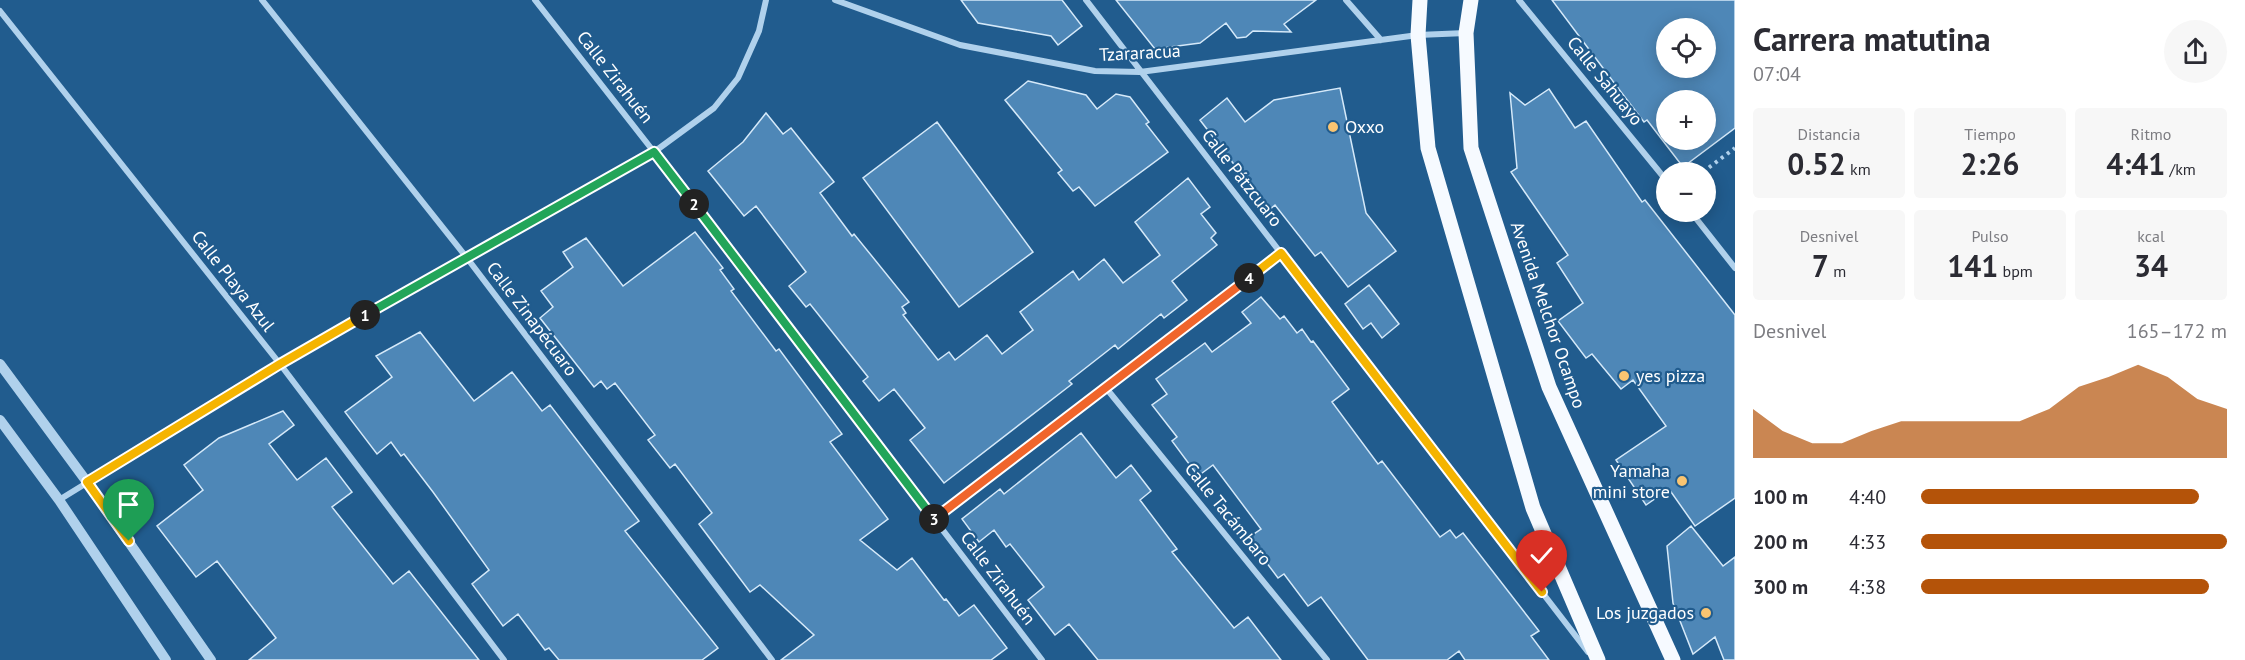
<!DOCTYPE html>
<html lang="es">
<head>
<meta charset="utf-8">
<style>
	:root { --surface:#fff; --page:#f7f7f7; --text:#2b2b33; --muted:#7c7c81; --accent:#b45309 }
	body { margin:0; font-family:"PT Sans",sans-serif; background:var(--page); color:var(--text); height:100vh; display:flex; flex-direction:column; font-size:22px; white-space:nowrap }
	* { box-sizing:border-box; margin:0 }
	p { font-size:20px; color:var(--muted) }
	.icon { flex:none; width:33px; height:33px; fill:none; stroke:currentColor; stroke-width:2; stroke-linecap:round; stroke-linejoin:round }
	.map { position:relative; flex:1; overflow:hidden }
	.details { display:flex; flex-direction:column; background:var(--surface); width:510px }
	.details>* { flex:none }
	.fabs { position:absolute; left:1656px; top:18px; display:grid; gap:12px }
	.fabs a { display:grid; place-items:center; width:60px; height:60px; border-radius:50%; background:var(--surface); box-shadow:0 3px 15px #0003; font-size:30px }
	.pin { position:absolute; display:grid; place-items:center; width:51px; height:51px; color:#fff; margin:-62px -26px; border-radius:50% 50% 50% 0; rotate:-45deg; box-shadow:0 0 6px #0007 }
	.pin .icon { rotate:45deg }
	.km { position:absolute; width:30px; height:30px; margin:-15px; border-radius:50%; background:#222; color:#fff; font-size:16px; line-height:30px; text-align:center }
	.round { display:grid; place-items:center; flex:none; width:63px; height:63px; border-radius:32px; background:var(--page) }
	.headline { display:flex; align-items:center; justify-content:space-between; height:102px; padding:0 18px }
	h1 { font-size:33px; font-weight:800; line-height:45px }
	.figures { display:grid; grid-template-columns:repeat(3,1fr); gap:9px; height:102px; padding:6px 18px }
	.figures div { display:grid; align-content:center; border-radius:6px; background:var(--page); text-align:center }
	.figures b { font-size:30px; font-weight:800 }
	.figures small { font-size:16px; font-weight:400 }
	.figures p { font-size:16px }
	.chart { height:168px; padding:12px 18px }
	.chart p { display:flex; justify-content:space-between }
	.chart svg { width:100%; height:108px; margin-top:6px; fill:var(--accent); opacity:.7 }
	ul { padding:0 18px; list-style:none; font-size:20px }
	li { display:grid; grid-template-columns:96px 72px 1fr; align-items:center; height:45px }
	li i { height:15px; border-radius:8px; background:var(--accent) }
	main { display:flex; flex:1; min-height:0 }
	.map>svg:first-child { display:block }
	.building { fill:#4e87b7; stroke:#d5e9f9; stroke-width:1.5; fill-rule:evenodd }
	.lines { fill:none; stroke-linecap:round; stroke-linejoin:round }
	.path { stroke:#b0d1ec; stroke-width:4; stroke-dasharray:3 4.5; stroke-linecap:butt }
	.minor { stroke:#b0d1ec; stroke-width:6 }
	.tertiary { stroke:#b0d1ec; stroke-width:10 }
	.primary { stroke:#f6faff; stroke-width:15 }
	.split-1-casing { stroke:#fff; stroke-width:12 }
	.split-2-casing { stroke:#fff; stroke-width:12 }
	.split-3-casing { stroke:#fff; stroke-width:12 }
	.split-4-casing { stroke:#fff; stroke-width:12 }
	.split-5-casing { stroke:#fff; stroke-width:12 }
	.split-1 { stroke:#f5b400; stroke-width:8 }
	.split-2 { stroke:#22a559; stroke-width:8 }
	.split-3 { stroke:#22a559; stroke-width:8 }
	.split-4 { stroke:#f0652b; stroke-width:8 }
	.split-5 { stroke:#f5b400; stroke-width:8 }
	.poi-dot { fill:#f9c471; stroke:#215c8e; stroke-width:2 }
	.labels { text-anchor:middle; stroke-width:4.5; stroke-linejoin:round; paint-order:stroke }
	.street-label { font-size:18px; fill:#fff; stroke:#215c8e }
	.poi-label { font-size:18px; fill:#fff; stroke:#215c8e; text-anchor:start }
</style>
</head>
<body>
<main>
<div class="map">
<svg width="1735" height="660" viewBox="0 0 1735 660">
	<rect width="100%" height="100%" fill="#215c8e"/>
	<path class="building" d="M961,0H1062L1082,26L1058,45L1051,36L978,23Z
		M1116,0H1316L1284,24L1291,32L1253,31L1246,37L1237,38L1226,23L1200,43L1155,49Z
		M1552,0H1735V128L1683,167L1647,120L1644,122L1621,92ZM1666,28H1706V68H1666ZM1666,100H1706V140H1666Z
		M1028,81L1086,95L1097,109L1116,94L1130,97L1149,122L1146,124L1168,152L1095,206L1079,187L1073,191L1058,173L1062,170L1005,100Z
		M1340,88L1366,213L1396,251L1348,287L1321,252L1315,256L1275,205L1269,210L1200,120L1227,98L1245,122L1274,100Z
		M1549,89L1575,128L1586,121L1642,202L1645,200L1735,315V498L1695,526L1669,489L1646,505L1616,460L1666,426L1633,380L1621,389L1592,354L1586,358L1558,321L1583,303L1557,263L1568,255L1511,172L1517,168L1510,93L1525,105Z
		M766,113L783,134L791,128L834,182L820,193L852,236L854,234L909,302L902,307L906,313L903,315L938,360L949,352L955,360L987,335L1002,354L1033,330L1020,312L1073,271L1079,280L1104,259L1123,283L1160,255L1135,222L1188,178L1210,207L1201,214L1216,233L1211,238L1217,245L1172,281L1187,300L1164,318L1161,314L1118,349L1115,345L1069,381L1072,384L944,483L910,440L925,428L894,389L879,401L863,381L868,377L810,304L806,307L789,286L806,272L756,206L744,216L708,171L743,142Z
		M937,122L1033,252L959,307L863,178Z
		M695,232L723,268L720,270L734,289L731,291L776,351L779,349L842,434L830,442L888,519L860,540L897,570L912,558L944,600L946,599L959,616L974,605L1007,648L991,660H781L814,635L760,585L750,592L699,524L712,513L675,464L670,468L648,440L655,435L615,383L607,389L601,381L594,387L540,318L553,307L541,291L573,267L563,252L586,238L623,286Z
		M1369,285L1399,324L1382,338L1371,323L1363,329L1345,304Z
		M1261,297L1280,319L1284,316L1297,333L1302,329L1311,342L1313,341L1349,389L1332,402L1378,464L1382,461L1440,537L1450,530L1456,538L1463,533L1539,631L1531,636L1549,660H1465L1459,651L1447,660H1368L1321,597L1308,606L1284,574L1278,578L1248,538L1261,529L1213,465L1198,476L1172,441L1177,437L1152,405L1167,394L1156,379L1205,343L1212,352L1251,323L1242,312Z
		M420,332L474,401L512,372L542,411L550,405L639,521L625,531L718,648L702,660H559L549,648L545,650L518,614L503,626L472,584L489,570L433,492L404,454L401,456L391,442L377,454L345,412L392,377L376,356Z
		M283,411L294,425L269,444L297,480L326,458L352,492L332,507L393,584L409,571L479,660H249L276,638L217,561L196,577L157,526L203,490L184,465L219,438Z
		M1081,433L1116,478L1131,465L1151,491L1140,500L1177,549L1172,552L1234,628L1248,617L1281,660H1098L1069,624L1055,635L1028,600L1044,587L1010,544L1006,547L994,530L979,542L962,519L1000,489L1004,494Z
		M1691,526L1723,566L1735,557V660H1724L1715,637L1693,654L1673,603L1667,546Z"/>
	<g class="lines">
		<path class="path" d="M1703,172L1735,148"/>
		<path class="minor" d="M262,0L467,258L772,660
			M535,0L654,152L1042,660
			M835,0L960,45L1095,71L1140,72L1418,35L1466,33
			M1086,0L1588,652
			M1346,0L1381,40
			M1519,0L1666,180
			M0,11L280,364L504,660
			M1691,212L1735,268
			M1106,388L1327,660
			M59,500L280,364L654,152L714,108L738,78L759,31L766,0
			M935,519L1281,253"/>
		<path class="tertiary" d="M0,364L87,482L211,660
			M0,420L59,500L166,660"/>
		<path class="primary" d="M1420,0L1418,35L1428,148L1533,508L1598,660
			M1471,0L1466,33L1471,148L1549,387L1673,660"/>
	</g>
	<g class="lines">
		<g class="split-1-casing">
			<path id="split-1" d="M129,541L87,482L280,364L365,315"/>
		</g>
		<g class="split-2-casing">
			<path id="split-2" d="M365,315L654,152L694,204"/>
		</g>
		<g class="split-3-casing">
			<path id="split-3" d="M694,204L934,519"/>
		</g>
		<g class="split-4-casing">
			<path id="split-4" d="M934,519L1249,278"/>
		</g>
		<g class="split-5-casing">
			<path id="split-5" d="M1249,278L1281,253L1542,592"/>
		</g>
		<use href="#split-1" class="split-1"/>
		<use href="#split-2" class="split-2"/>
		<use href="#split-3" class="split-3"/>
		<use href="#split-4" class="split-4"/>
		<use href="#split-5" class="split-5"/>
	</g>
	<g class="poi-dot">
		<circle cx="1333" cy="127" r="6"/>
		<circle cx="1624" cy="376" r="6"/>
		<circle cx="1682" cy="481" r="6"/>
		<circle cx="1706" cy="613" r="6"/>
	</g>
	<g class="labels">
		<g class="street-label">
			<text transform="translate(1140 53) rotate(-3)" y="6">Tzararacua</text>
			<text transform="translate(615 77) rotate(52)" y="6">Calle Zirahuén</text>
			<text transform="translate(1605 81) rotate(51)" y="6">Calle Sahuayo</text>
			<text transform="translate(1242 178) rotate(52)" y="6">Calle Pátzcuaro</text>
			<text transform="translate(233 281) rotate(52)" y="6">Calle Playa Azul</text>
			<text transform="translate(1548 315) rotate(71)" y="6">Avenida Melchor Ocampo</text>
			<text transform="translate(532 319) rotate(53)" y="6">Calle Zinapécuaro</text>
			<text transform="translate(1228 514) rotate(51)" y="6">Calle Tacámbaro</text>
			<text transform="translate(998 578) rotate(53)" y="6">Calle Zirahuén</text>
		</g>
		<g class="poi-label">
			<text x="1345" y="133">Oxxo</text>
			<text x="1636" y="382">yes pizza</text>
			<text x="1670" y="477" text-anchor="end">Yamaha<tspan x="1670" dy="21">mini store</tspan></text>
			<text x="1694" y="619" text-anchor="end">Los juzgados</text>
		</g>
	</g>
</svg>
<div class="fabs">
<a><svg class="icon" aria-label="locate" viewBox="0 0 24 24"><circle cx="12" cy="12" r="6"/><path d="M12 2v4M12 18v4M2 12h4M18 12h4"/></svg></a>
<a>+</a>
<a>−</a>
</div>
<div class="pin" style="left:129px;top:541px;background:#1e9e55"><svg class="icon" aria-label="arrive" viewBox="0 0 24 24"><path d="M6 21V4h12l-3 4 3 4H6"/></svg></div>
<div class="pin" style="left:1542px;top:592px;background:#d93025"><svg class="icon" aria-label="check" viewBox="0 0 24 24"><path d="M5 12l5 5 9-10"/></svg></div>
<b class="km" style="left:365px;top:315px">1</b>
<b class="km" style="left:694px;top:204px">2</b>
<b class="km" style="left:934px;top:519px">3</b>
<b class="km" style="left:1249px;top:278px">4</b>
</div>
<section class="details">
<div class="headline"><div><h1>Carrera matutina</h1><p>07:04</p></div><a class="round"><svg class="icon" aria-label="share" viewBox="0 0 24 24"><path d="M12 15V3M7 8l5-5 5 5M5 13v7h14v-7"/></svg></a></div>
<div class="figures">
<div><p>Distancia</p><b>0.52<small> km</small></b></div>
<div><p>Tiempo</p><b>2:26</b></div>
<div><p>Ritmo</p><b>4:41<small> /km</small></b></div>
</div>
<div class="figures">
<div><p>Desnivel</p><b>7<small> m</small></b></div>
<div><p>Pulso</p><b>141<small> bpm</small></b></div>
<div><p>kcal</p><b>34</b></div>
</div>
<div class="chart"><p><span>Desnivel</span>165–172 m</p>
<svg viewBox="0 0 160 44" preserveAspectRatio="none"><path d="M0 44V24L10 33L20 38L30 38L40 33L50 29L60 29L70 29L80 29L90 29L100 24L110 15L120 11L130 6L140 11L150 20L160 24V44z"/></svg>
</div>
<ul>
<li><b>100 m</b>4:40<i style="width:91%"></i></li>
<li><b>200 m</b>4:33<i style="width:100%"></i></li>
<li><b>300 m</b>4:38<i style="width:94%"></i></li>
</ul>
</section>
</main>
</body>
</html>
